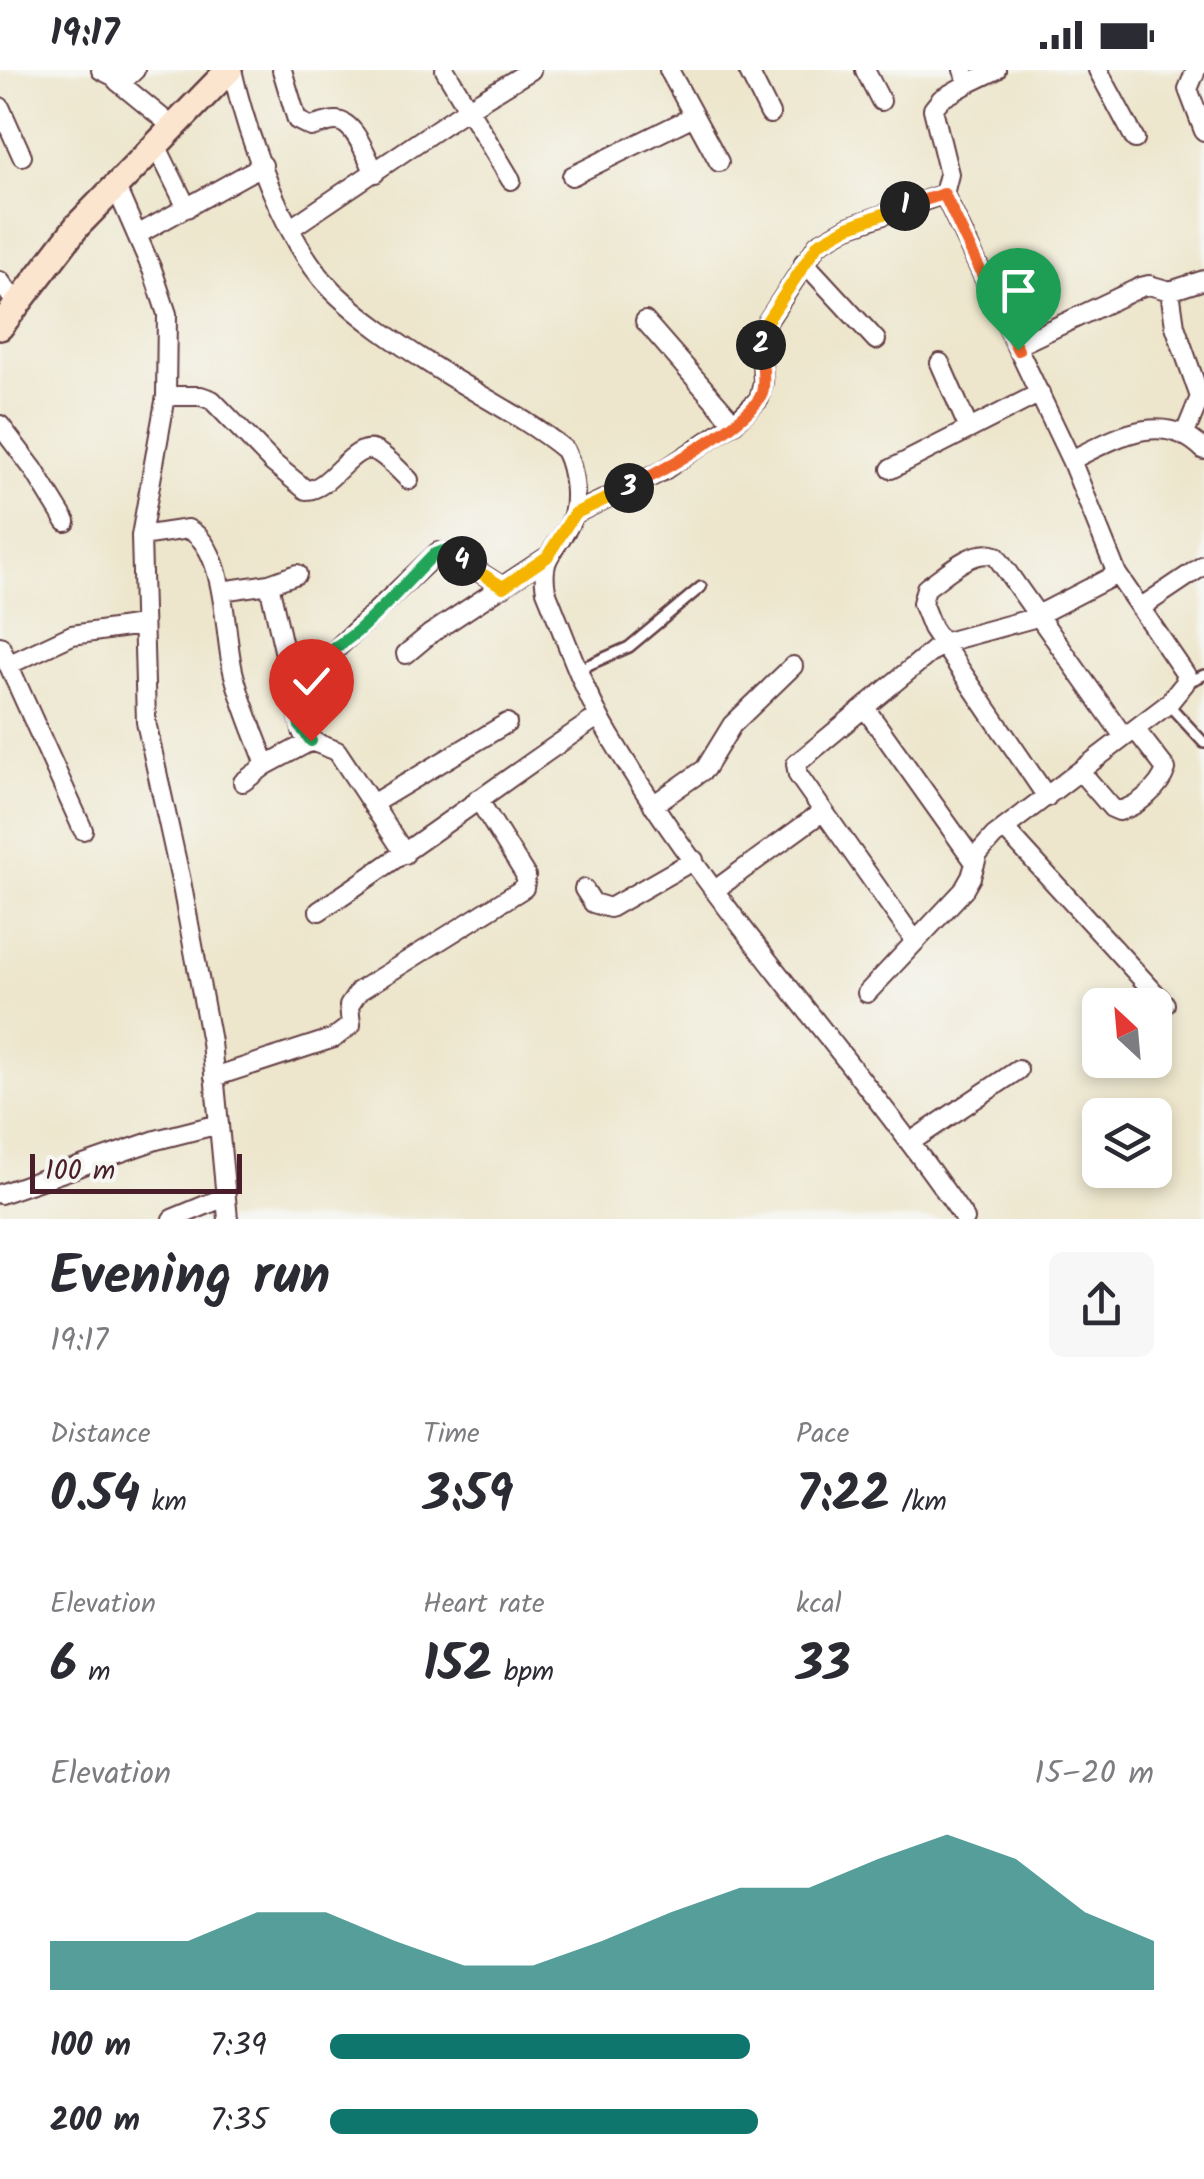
<!DOCTYPE html>
<html lang="en">
<head>
<meta charset="utf-8">
<style>
	:root { --surface:#fff; --page:#f7f7f7; --text:#2b2b33; --muted:#7c7c81; --accent:#0f766e }
	body { margin:0; font-family:Kalam,sans-serif; background:var(--page); color:var(--text); height:100vh; display:flex; flex-direction:column; font-size:38px; white-space:nowrap }
	* { box-sizing:border-box; margin:0 }
	p { font-size:32px; color:var(--muted) }
	.icon { flex:none; width:55px; height:55px; fill:none; stroke:currentColor; stroke-width:2; stroke-linecap:round; stroke-linejoin:round }
	.map { position:relative; height:1149px; overflow:hidden }
	.sheet { display:flex; flex-direction:column; background:var(--surface); flex:1 }
	.sheet>* { flex:none }
	.needle { width:65px; rotate:334deg }
	.fabs { position:absolute; left:1082px; top:918px; display:grid; gap:20px }
	.fabs a { display:grid; place-items:center; width:90px; height:90px; border-radius:15px; background:var(--surface); box-shadow:0 5px 15px #0003; font-size:50px }
	.scale { position:absolute; left:30px; bottom:25px; width:212px; box-sizing:border-box; padding-left:10px; border:5px solid #4a1f2b; border-top:0; font-size:28px; line-height:35px; white-space:nowrap; color:#4a1f2b; -webkit-text-stroke:8px #f6f6f2; paint-order:stroke }
	.pin { position:absolute; display:grid; place-items:center; width:85px; height:85px; color:#fff; margin:-102px -42px; border-radius:50% 50% 50% 0; rotate:-45deg; box-shadow:0 0 10px #0007 }
	.pin .icon { rotate:45deg }
	.km { position:absolute; width:50px; height:50px; margin:-25px; border-radius:50%; background:#222; color:#fff; font-size:28px; line-height:50px; text-align:center }
	.round { display:grid; place-items:center; flex:none; width:105px; height:105px; border-radius:15px; background:var(--page) }
	.headline { display:flex; align-items:center; justify-content:space-between; height:170px; padding:0 50px }
	h1 { font-size:55px; font-weight:700; line-height:75px }
	.stats { display:grid; grid-template-columns:repeat(3,1fr); gap:15px; height:170px; padding:10px 50px }
	.stats div { display:grid; align-content:center }
	.stats b { font-size:50px; font-weight:700 }
	.stats small { font-size:28px; font-weight:400 }
	.stats p { font-size:28px }
	.chart { height:280px; padding:20px 50px }
	.chart p { display:flex; justify-content:space-between }
	.chart svg { width:100%; height:180px; margin-top:10px; fill:var(--accent); opacity:.7 }
	ul { padding:0 50px; list-style:none; font-size:32px }
	li { display:grid; grid-template-columns:160px 120px 1fr; align-items:center; height:75px }
	li i { height:25px; border-radius:12px; background:var(--accent) }
	.status { display:flex; justify-content:space-between; align-items:center; height:70px; padding:0 50px; background:var(--surface); direction:ltr }
	.status svg { height:28px; fill:currentColor }
	.map>svg:first-child { display:block }
	.lines { fill:none; stroke-linecap:round; stroke-linejoin:round }
	.lane-casing { stroke:#623d43; stroke-width:14 }
	.street-casing { stroke:#623d43; stroke-width:22 }
	.secondary-casing { stroke:#623d43; stroke-width:30 }
	.lane { stroke:#fff; stroke-width:9 }
	.street { stroke:#fff; stroke-width:18 }
	.secondary { stroke:#fce5cf; stroke-width:25 }
	.split-1-casing { stroke:#fff; stroke-width:20 }
	.split-2-casing { stroke:#fff; stroke-width:20 }
	.split-3-casing { stroke:#fff; stroke-width:20 }
	.split-4-casing { stroke:#fff; stroke-width:20 }
	.split-5-casing { stroke:#fff; stroke-width:20 }
	.split-6-casing { stroke:#fff; stroke-width:20 }
	.split-1 { stroke:#f0652b; stroke-width:12 }
	.split-2 { stroke:#f5b400; stroke-width:12 }
	.split-3 { stroke:#f0652b; stroke-width:12 }
	.split-4 { stroke:#f5b400; stroke-width:12 }
	.split-5 { stroke:#22a559; stroke-width:12 }
	.split-6 { stroke:#22a559; stroke-width:12 }
</style>
</head>
<body>
<div class="status"><b>19:17</b><svg viewBox="0 0 49 12"><path d="M0 12V9h3v3zM5 12V6h3v6zM10 12V3h3v9zM15 12V0h3v12zM26 1h20v11H26zM47 4h2v5h-2z"/></svg></div>
<div class="map">
<svg width="1204" height="1149" viewBox="0 0 1204 1149">
	<rect width="100%" height="100%" fill="#f6f6f2"/>
	<filter id="ink" filterUnits="userSpaceOnUse"><feTurbulence type="fractalNoise" baseFrequency=".01" numOctaves="2"/><feDisplacementMap in="SourceGraphic" scale="20" xChannelSelector="R" yChannelSelector="G"/><feConvolveMatrix kernelMatrix="1 2 1 2 8 2 1 2 1" color-interpolation-filters="sRGB"/></filter>
	<filter id="wash" filterUnits="userSpaceOnUse"><feTurbulence type="fractalNoise" baseFrequency=".0048" numOctaves="4" result="noise"/><feDisplacementMap in="SourceGraphic" scale="40" xChannelSelector="R" yChannelSelector="G"/><feGaussianBlur stdDeviation="2.25" result="paint"/><feColorMatrix in="noise" values="0 0 0 0 0 0 0 0 0 0 0 0 0 0 0 0 0 1.4 0 .05"/><feComposite in="paint" operator="in"/></filter>
	<g filter="url(#wash)">
		<rect width="100%" height="100%" fill="#ede6cc"/>
	</g>
	<g filter="url(#ink)">
		<g class="lines">
			<g class="lane-casing">
				<path id="lane" d="M579,599L629,577L701,517
					M1188,612L1204,605
					M1168,634L1204,673"/>
			</g>
			<g class="street-casing">
				<path id="street" d="M101,0L123,11L135,0
					M232,0C247,66 285,173 333,221C362,249 396,272 430,294C474,323 525,347 565,380C575,400 580,437 568,457C553,483 540,487 546,521C566,569 583,621 610,666C712,838 852,985 965,1149
					M282,0L297,50L311,57C318,55 328,51 336,51C355,51 367,88 375,103
					M445,0L511,110
					M669,0L719,92
					M748,0L770,44
					M865,0L881,31
					M963,0L969,13L996,0
					M1098,0L1135,69
					M1196,0L1188,19L1204,61
					M117,11L172,56
					M0,37L22,86
					M155,73L187,138
					M572,106L694,46
					M115,115L153,202L167,244L166,326L141,466L146,652L181,811L211,972L228,1149
					M944,124L949,104L933,39L941,29L969,13
					M291,158L467,39L531,0
					M137,165L263,95
					M804,192L876,270
					M0,211L16,233
					M1170,221L1175,256L1200,327L1184,366
					M645,251L734,353
					M1016,276L1141,217L1149,215L1170,221L1204,210
					M940,293L969,359
					M166,326H201L212,330L273,393L306,420C333,420 354,366 379,383C390,390 400,401 409,410
					M0,355L34,400L66,452
					M1071,390C1114,369 1163,338 1204,380
					M891,399L1040,323
					M574,444L663,401L734,353L759,329L763,312L761,275L765,255L818,174L848,157L944,124L1071,390L1117,504L1186,605L1185,613L1168,634L994,766L978,784L971,807L963,821L867,923
					M141,466L188,459C228,479 223,566 234,605C242,636 255,665 266,695
					M269,514L303,664L311,671L337,681L405,784
					M221,521L269,514L297,504
					M1140,538L1204,495
					M0,576L83,760
					M406,584L430,564L547,487
					M8,595L72,565L141,555
					M288,601L332,583L438,482L451,484L503,517
					M865,638L974,791
					M1080,701L1112,738L1119,741C1138,736 1160,718 1166,699L1135,659
					M243,712L266,695L311,671
					M1047,727L932,558L922,533L926,518C945,505 973,477 996,486L1124,667
					M372,734L507,653
					M653,735L705,699L732,655L793,596
					M1005,759L1165,934
					M584,819L593,833L610,838L694,790
					M715,820L822,742
					M319,841C414,778 504,710 599,646
					M915,871L798,705L796,694L942,573L1030,549L1117,504
					M214,1007L334,968L351,955L349,936L359,921L524,818L526,806L478,729
					M912,1071L1018,1000
					M0,1124L156,1070L219,1054
					M172,1149L225,1127"/>
			</g>
			<g class="secondary-casing">
				<path id="secondary" d="M0,257L78,155L229,0"/>
			</g>
			<use href="#lane" class="lane"/>
			<use href="#street" class="street"/>
			<use href="#secondary" class="secondary"/>
		</g>
	</g>
	<g class="lines" filter="url(#ink)">
		<g class="split-1-casing">
			<path id="split-1" d="M905,136L944,124L1018,280"/>
		</g>
		<g class="split-2-casing">
			<path id="split-2" d="M761,275L765,254L818,174L848,157L905,136"/>
		</g>
		<g class="split-3-casing">
			<path id="split-3" d="M629,418C656,404 753,351 762,323C766,309 761,290 761,275"/>
		</g>
		<g class="split-4-casing">
			<path id="split-4" d="M462,491L503,517L547,487L574,444L629,418"/>
		</g>
		<g class="split-5-casing">
			<path id="split-5" d="M295,599C352,579 391,527 433,485L443,481L462,491"/>
		</g>
		<g class="split-6-casing">
			<path id="split-6" d="M295,599L288,601L300,656L311,671"/>
		</g>
		<use href="#split-1" class="split-1"/>
		<use href="#split-2" class="split-2"/>
		<use href="#split-3" class="split-3"/>
		<use href="#split-4" class="split-4"/>
		<use href="#split-5" class="split-5"/>
		<use href="#split-6" class="split-6"/>
	</g>
</svg>
<div class="fabs">
<a><svg class="needle" viewBox="-14 -14 28 28"><path d="M0-13l5 13h-10z" fill="#e53935"/><path d="M0 13l5-13h-10z" fill="#7c7c81"/></svg></a>
<a><svg class="icon" aria-label="layers" viewBox="0 0 24 24"><path d="M12 4l9 5-9 5-9-5zM3 14l9 5 9-5"/></svg></a>
</div>
<div class="scale">100 m</div>
<div class="pin" style="left:1018px;top:280px;background:#1e9e55"><svg class="icon" aria-label="arrive" viewBox="0 0 24 24"><path d="M6 21V4h12l-3 4 3 4H6"/></svg></div>
<div class="pin" style="left:311px;top:671px;background:#d93025"><svg class="icon" aria-label="check" viewBox="0 0 24 24"><path d="M5 12l5 5 9-10"/></svg></div>
<b class="km" style="left:905px;top:136px">1</b>
<b class="km" style="left:761px;top:275px">2</b>
<b class="km" style="left:629px;top:418px">3</b>
<b class="km" style="left:462px;top:491px">4</b>
</div>
<section class="sheet">
<div class="headline"><div><h1>Evening run</h1><p>19:17</p></div><a class="round"><svg class="icon" aria-label="share" viewBox="0 0 24 24"><path d="M12 15V3M7 8l5-5 5 5M5 13v7h14v-7"/></svg></a></div>
<div class="stats">
<div><p>Distance</p><b>0.54<small> km</small></b></div>
<div><p>Time</p><b>3:59</b></div>
<div><p>Pace</p><b>7:22<small> /km</small></b></div>
</div>
<div class="stats">
<div><p>Elevation</p><b>6<small> m</small></b></div>
<div><p>Heart rate</p><b>152<small> bpm</small></b></div>
<div><p>kcal</p><b>33</b></div>
</div>
<div class="chart"><p><span>Elevation</span>15–20 m</p>
<svg viewBox="0 0 160 44" preserveAspectRatio="none"><path d="M0 44V32L10 32L20 32L30 25L40 25L50 32L60 38L70 38L80 32L90 25L100 19L110 19L120 12L130 6L140 12L150 25L160 32V44z"/></svg>
</div>
<ul>
<li><b>100 m</b>7:39<i style="width:51%"></i></li>
<li><b>200 m</b>7:35<i style="width:52%"></i></li>
</ul>
</section>
</body>
</html>
